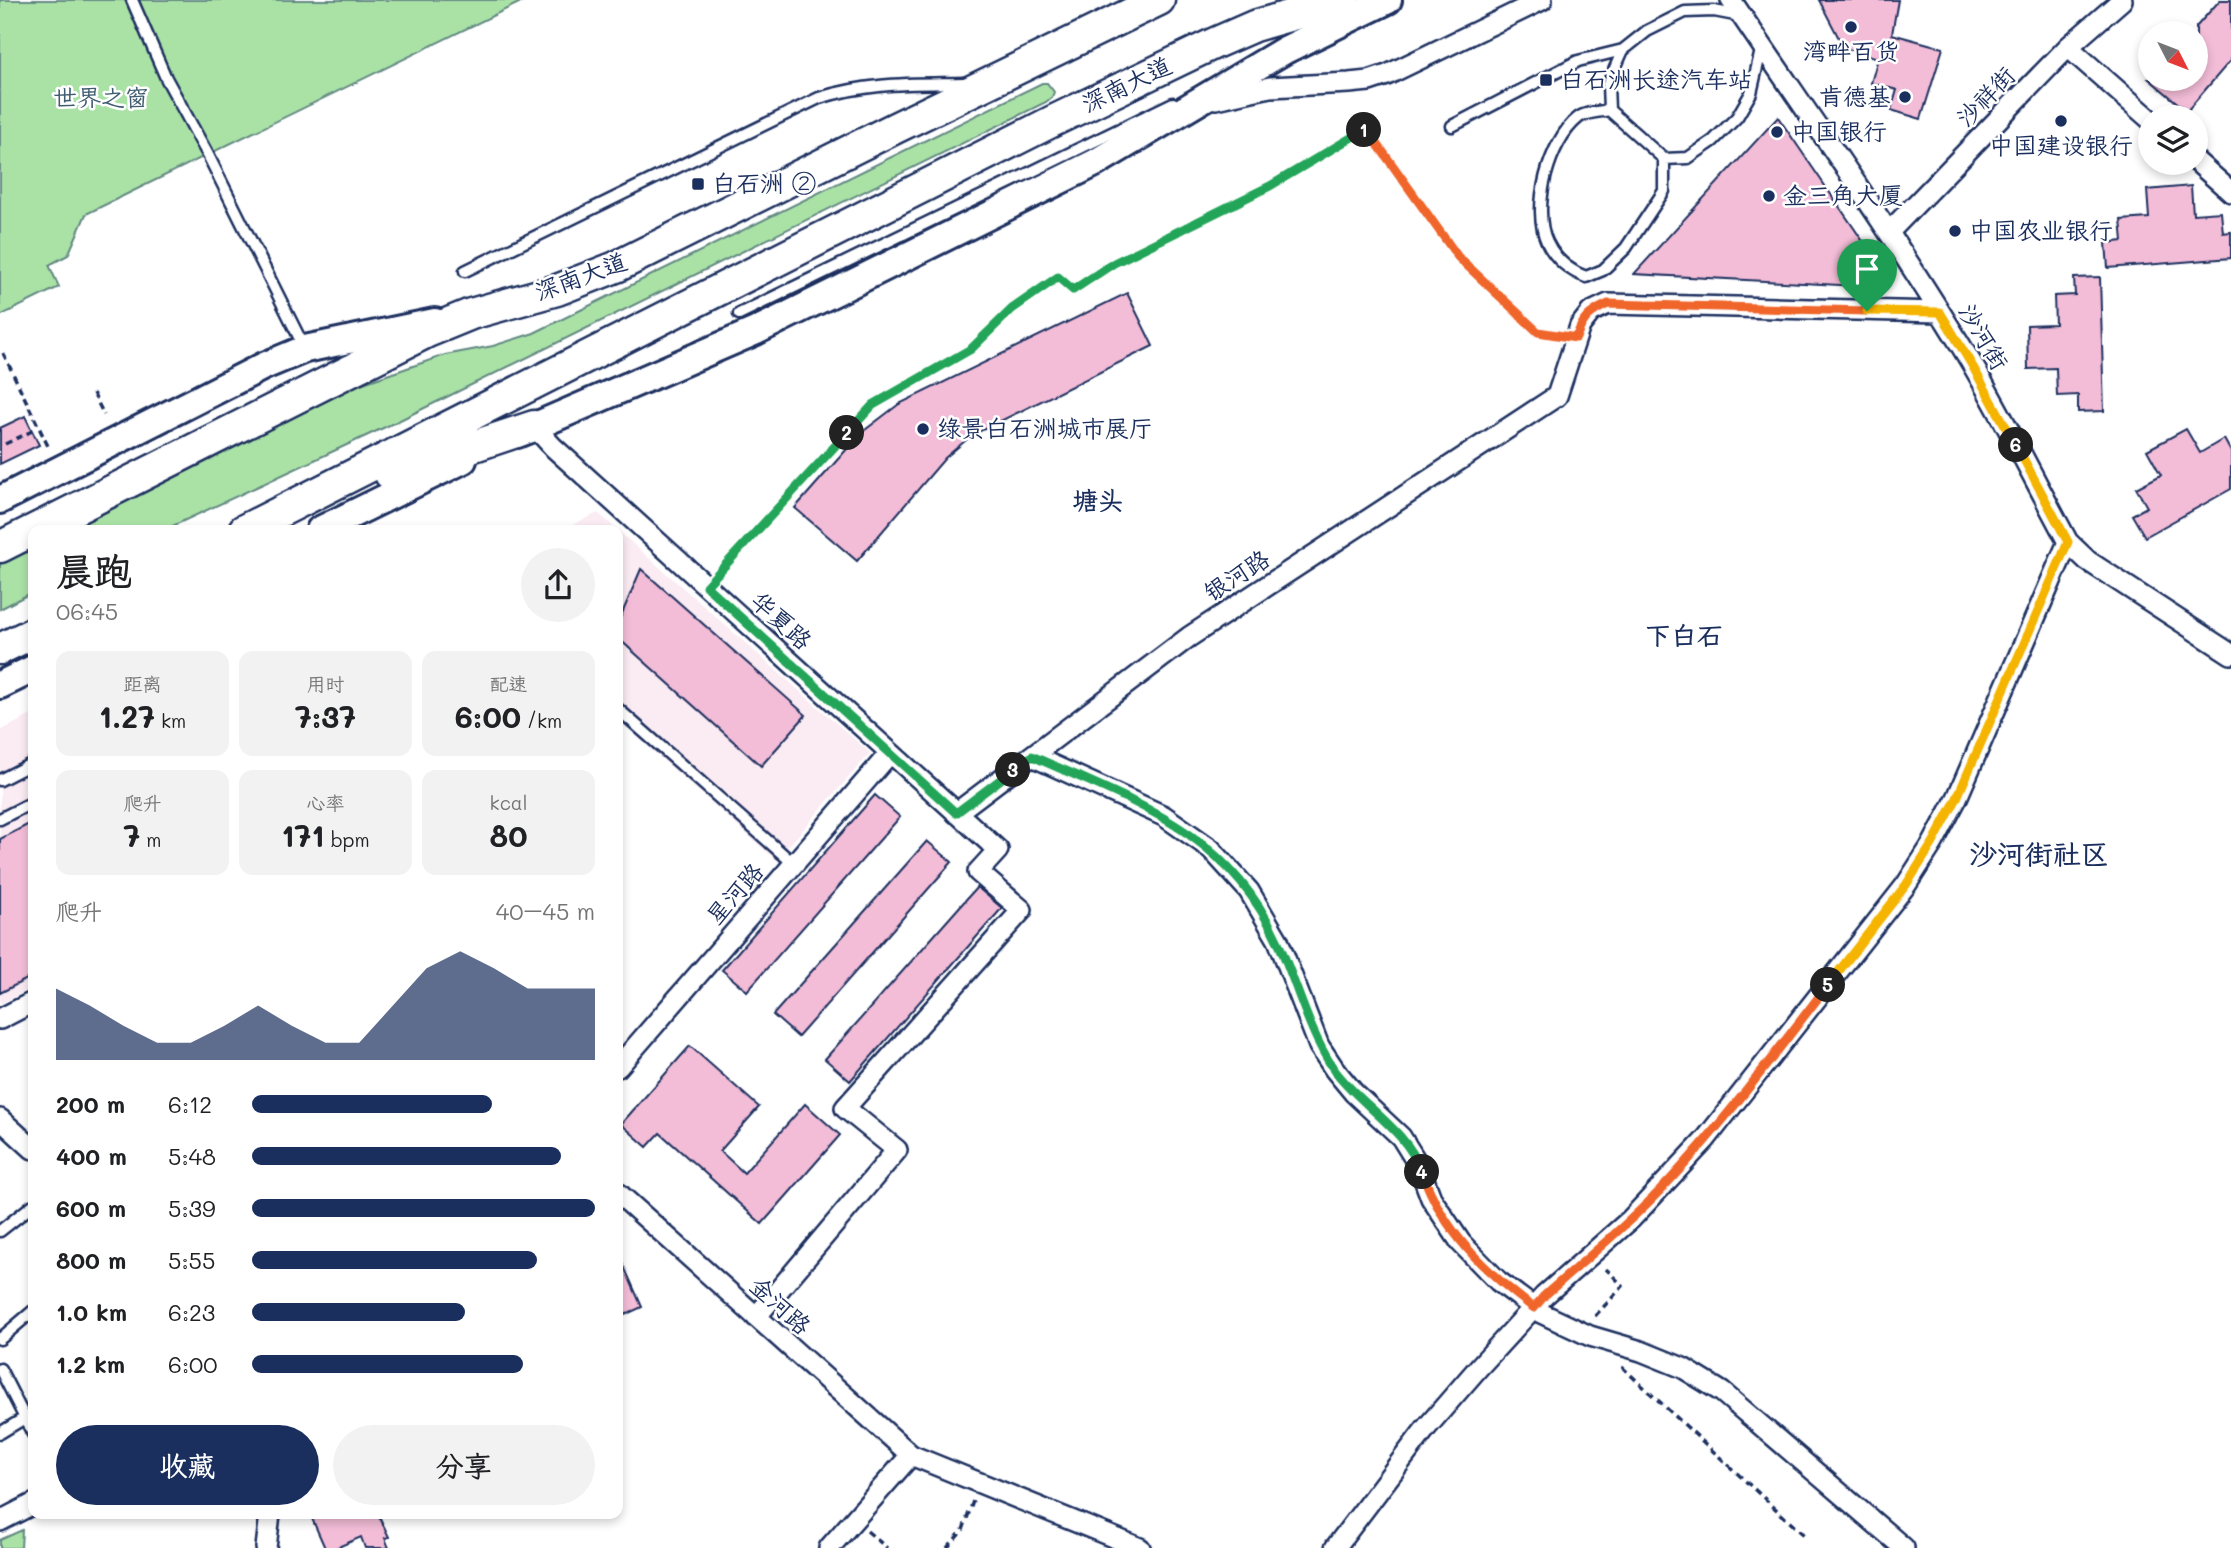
<!DOCTYPE html>
<html lang="zh">
<head>
<meta charset="utf-8">
<style>
	:root { --surface:#fff; --page:#f2f2f2; --text:#202124; --muted:#757577; --accent:#1b2f5e }
	body { margin:0; font-family:Mali,"LXGW WenKai TC",sans-serif; background:var(--page); color:var(--text); height:100vh; display:flex; flex-direction:column; font-size:26px; white-space:nowrap }
	* { box-sizing:border-box; margin:0 }
	p { font-size:23px; color:var(--muted) }
	.icon { flex:none; width:38px; height:38px; fill:none; stroke:currentColor; stroke-width:2; stroke-linecap:round; stroke-linejoin:round }
	.map { position:relative; flex:1; overflow:hidden }
	.side { position:absolute; left:28px; top:525px; width:595px; height:994px; display:flex; flex-direction:column; background:var(--surface); border-radius:14px; box-shadow:0 4px 10px #0003 }
	.side>* { flex:none }
	.needle { width:46px; rotate:132deg }
	.buttons { position:absolute; left:2138px; top:21px; display:grid; gap:14px }
	.buttons a { display:grid; place-items:center; width:70px; height:70px; border-radius:50%; background:var(--surface); box-shadow:0 4px 10px #0003; font-size:35px }
	.pin { position:absolute; display:grid; place-items:center; width:60px; height:60px; color:#fff; margin:-72px -30px; border-radius:50% 50% 50% 0; rotate:-45deg; box-shadow:0 0 7px #0007 }
	.pin .icon { rotate:45deg }
	.km { position:absolute; width:35px; height:35px; margin:-18px; border-radius:50%; background:#222; color:#fff; font-size:19px; line-height:35px; text-align:center }
	.round { display:grid; place-items:center; flex:none; width:74px; height:74px; border-radius:37px; background:var(--page) }
	.overview { display:flex; align-items:center; justify-content:space-between; height:119px; padding:0 28px }
	h1 { font-size:38px; font-weight:700; line-height:52px }
	.stats { display:grid; grid-template-columns:repeat(3,1fr); gap:10px; height:119px; padding:7px 28px }
	.stats div { display:grid; align-content:center; border-radius:14px; background:var(--page); text-align:center }
	.stats b { font-size:30px; font-weight:700 }
	.stats small { font-size:19px; font-weight:400 }
	.stats p { font-size:19px }
	.chart { height:196px; padding:14px 28px }
	.chart p { display:flex; justify-content:space-between }
	.chart svg { width:100%; height:126px; margin-top:7px; fill:var(--accent); opacity:.7 }
	.button { display:flex; gap:14px; margin-top:auto; padding:14px 28px }
	.button a { flex:1; height:80px; border-radius:42px; background:var(--accent); color:#fff; font-size:28px; font-weight:700; line-height:80px; text-align:center }
	.button a+a { background:var(--page); color:var(--text) }
	ul { padding:0 28px; list-style:none; font-size:23px }
	li { display:grid; grid-template-columns:112px 84px 1fr; align-items:center; height:52px }
	li i { height:18px; border-radius:9px; background:var(--accent) }
	.map>svg:first-child { display:block }
	.built { fill:#fbebf3 }
	.green { fill:#aae2a6; stroke:#628882; stroke-width:2 }
	.building { fill:#f3bdd7; stroke:#1b2f5e; stroke-width:2 }
	.lines { fill:none; stroke-linecap:round; stroke-linejoin:round }
	.service-casing { stroke:#1b2f5e; stroke-width:15 }
	.minor-casing { stroke:#1b2f5e; stroke-width:24 }
	.secondary-casing { stroke:#1b2f5e; stroke-width:32 }
	.primary-casing { stroke:#1b2f5e; stroke-width:35 }
	.path { stroke:#1b2f5e; stroke-width:3.5; stroke-dasharray:7 5; stroke-linecap:butt }
	.service { stroke:#fff; stroke-width:10 }
	.minor { stroke:#fff; stroke-width:19 }
	.secondary { stroke:#fff; stroke-width:26 }
	.primary { stroke:#fff; stroke-width:30 }
	.split-1-casing { stroke:#fff; stroke-width:14 }
	.split-2-casing { stroke:#fff; stroke-width:14 }
	.split-3-casing { stroke:#fff; stroke-width:14 }
	.split-4-casing { stroke:#fff; stroke-width:14 }
	.split-5-casing { stroke:#fff; stroke-width:14 }
	.split-6-casing { stroke:#fff; stroke-width:14 }
	.split-7-casing { stroke:#fff; stroke-width:14 }
	.split-1 { stroke:#f0652b; stroke-width:9 }
	.split-2 { stroke:#22a559; stroke-width:9 }
	.split-3 { stroke:#22a559; stroke-width:9 }
	.split-4 { stroke:#22a559; stroke-width:9 }
	.split-5 { stroke:#f0652b; stroke-width:9 }
	.split-6 { stroke:#f5b400; stroke-width:9 }
	.split-7 { stroke:#f5b400; stroke-width:9 }
	.poi-dot { fill:#1b2f5e; stroke:#fff; stroke-width:2.5 }
	.labels { text-anchor:middle; stroke-width:5; stroke-linejoin:round; paint-order:stroke }
	.poi-label { font-size:24px; fill:#1b2f5e; stroke:#fff; text-anchor:start }
	.street-label { font-size:24px; fill:#1b2f5e; stroke:#fff }
	.park-label { font-size:24px; fill:#3f5c70; stroke:#fff }
	.neighbourhood-label { font-size:26px; font-weight:bold; fill:#1b2f5e; stroke:#fff }
	.quarter-label { font-size:28px; font-weight:bold; fill:#1b2f5e; stroke:#fff }
</style>
</head>
<body>
<div class="map">
<svg width="2231" height="1548" viewBox="0 0 2231 1548">
	<rect width="100%" height="100%" fill="#fff"/>
	<filter id="ink" filterUnits="userSpaceOnUse"><feTurbulence type="fractalNoise" baseFrequency=".0143" numOctaves="2"/><feDisplacementMap in="SourceGraphic" scale="14" xChannelSelector="R" yChannelSelector="G"/><feConvolveMatrix kernelMatrix="1 2 1 2 8 2 1 2 1" color-interpolation-filters="sRGB"/></filter>
	<g filter="url(#ink)">
		<path class="built" d="M598,513L870,753L776,860L618,720V530H561Z
			M33,714V987L0,1004V731Z"/>
		<path class="green" d="M0,0H525L86,214L68,255L49,265L59,287L0,316Z
			M1042,83H1047L1054,92L1052,97L1046,102L396,422L164,530H53L317,399L445,355L493,346L534,333Z
			M33,540V592L0,609V556Z
			M22,1530L21,1548H0V1540Z"/>
		<path class="building" d="M1819,0H1898L1892,34L1943,48L1921,119L1891,110L1897,90L1871,83L1878,58L1844,48Z
			M2220,0H2231V60L2187,111L2149,79H2196V27Z
			M1778,117L1886,275L1877,287L1634,274Z
			M2191,186L2193,214L2221,212L2223,233L2231,232V258L2108,268L2106,243L2123,241L2121,220L2149,218L2147,190Z
			M2100,277L2104,411L2078,412V395L2057,396L2056,368L2028,369L2027,325L2055,324L2054,296L2075,295L2074,278Z
			M1127,293L1153,346L972,435L945,458L857,561L795,508L861,433L899,404Z
			M25,416L39,445L0,464V428Z
			M2186,429L2200,453L2224,439L2231,452V489L2145,537L2132,515L2147,507L2136,488L2161,475L2147,450Z
			M641,569L806,715L761,766L618,638V623Z
			M875,795L900,817L747,991L722,970Z
			M33,822V976L0,993V839Z
			M927,841L952,862L798,1037L773,1015Z
			M977,887L1002,908L850,1081L825,1059Z
			M690,1046L759,1107L720,1151L744,1173L805,1104L840,1135L762,1224L660,1133L647,1147L621,1124Z
			M618,1253L642,1307L618,1318Z
			M310,1514H378L389,1537L385,1538L389,1548H365L361,1537L336,1548H325Z"/>
		<g class="lines">
			<g class="service-casing">
				<path id="service" d="M132,0L166,78L208,155L305,349
					M1740,16L1714,11L1685,12L1647,31L1623,50L1608,84L1609,110L1664,159L1688,158L1713,141L1737,117L1751,93L1762,46
					M1609,110C1600,112 1585,112 1578,118C1549,141 1531,208 1547,242C1555,259 1570,271 1586,277L1603,270L1626,248L1664,191V159
					M1452,126L1578,61L1623,50
					M465,271L819,98C870,82 912,84 964,83
					M739,314L1173,103
					M618,709L794,864
					M0,780L33,763
					M0,819L33,802
					M0,1231L33,1205
					M0,1339L33,1311
					M0,1369L33,1434
					M0,1433L33,1413"/>
			</g>
			<g class="minor-casing">
				<path id="minor" d="M1731,0C1812,120 1897,239 1972,364C2006,422 2036,483 2068,542L2088,561L2231,654
					M2068,47L2151,120
					M1216,99L1270,87L1349,83L1369,81L1387,75L1542,0
					M2196,161L2231,192
					M1889,232L2068,47L2122,0
					M534,426L553,447L998,850L978,872L1022,910L845,1108L897,1150L756,1317
					M1032,756L1164,816L1211,849L1249,891L1278,940L1319,1046L1335,1070L1354,1093L1401,1137L1419,1166L1431,1198L1461,1243L1498,1281L1541,1313L1590,1336L1641,1351L1683,1368L1722,1392L1904,1548
					M956,813L1189,637L1557,396L1580,326L1591,312L1608,304L1940,312
					M0,1019L33,1002
					M618,1067L890,753
					M0,1119L33,1149
					M618,1193L911,1455L1140,1548
					M0,1521L33,1504
					M266,1548L270,1514
					M829,1548L911,1455
					M1335,1548L1426,1428L1479,1367L1544,1296L1631,1219L1705,1140L1906,885L1933,843L1957,798L2068,542"/>
			</g>
			<g class="secondary-casing">
				<path id="secondary" d="M517,434L756,331L1095,163L1285,50L1388,0
					M0,500L264,366L305,349L435,322
					M320,530L463,460
					M0,685L33,669"/>
			</g>
			<g class="primary-casing">
				<path id="primary" d="M390,474L534,426
					M244,530L1051,122L1215,43L1254,26L1344,0
					M0,547L427,332L471,314L557,290L616,267L895,128L1159,0
					M0,649L33,633"/>
			</g>
			<path class="path" d="M3,353L48,446
				M93,393L104,415
				M5,444L32,431
				M719,572L873,405L971,349L1012,309L1058,277L1073,290L1114,263L1270,186L1366,128L1458,257L1538,332L1557,335
				M1595,1316L1623,1286L1606,1269
				M1622,1367L1805,1536
				M867,1531L887,1548
				M947,1548L963,1530L973,1501"/>
			<use href="#service" class="service"/>
			<use href="#minor" class="minor"/>
			<use href="#secondary" class="secondary"/>
			<use href="#primary" class="primary"/>
		</g>
	</g>
	<g class="lines" filter="url(#ink)">
		<g class="split-1-casing">
			<path id="split-1" d="M1364,130L1366,128L1458,257L1538,332L1576,338C1583,318 1589,313 1608,304L1867,311"/>
		</g>
		<g class="split-2-casing">
			<path id="split-2" d="M847,433L873,405L971,349L1012,309L1058,277L1073,290L1114,263L1270,186L1364,130"/>
		</g>
		<g class="split-3-casing">
			<path id="split-3" d="M847,433L706,586L956,813L1013,770"/>
		</g>
		<g class="split-4-casing">
			<path id="split-4" d="M1013,770L1032,756C1134,802 1228,831 1278,942C1297,984 1308,1030 1333,1068C1359,1105 1405,1127 1422,1172"/>
		</g>
		<g class="split-5-casing">
			<path id="split-5" d="M1422,1172C1443,1231 1484,1271 1534,1308L1544,1296C1587,1258 1631,1222 1670,1180C1727,1119 1777,1051 1828,985"/>
		</g>
		<g class="split-6-casing">
			<path id="split-6" d="M1828,985L1906,885L1933,843L1957,798L2068,542L2016,445"/>
		</g>
		<g class="split-7-casing">
			<path id="split-7" d="M1867,311L1940,312L1973,367L2016,445"/>
		</g>
		<use href="#split-1" class="split-1"/>
		<use href="#split-2" class="split-2"/>
		<use href="#split-3" class="split-3"/>
		<use href="#split-4" class="split-4"/>
		<use href="#split-5" class="split-5"/>
		<use href="#split-6" class="split-6"/>
		<use href="#split-7" class="split-7"/>
	</g>
	<g class="poi-dot">
		<circle cx="1851" cy="27" r="7"/>
		<rect x="1539" y="73" width="14" height="14" rx="3.5"/>
		<circle cx="1905" cy="97" r="7"/>
		<circle cx="2061" cy="121" r="7"/>
		<circle cx="1777" cy="132" r="7"/>
		<rect x="691" y="177" width="14" height="14" rx="3.5"/>
		<circle cx="1769" cy="196" r="7"/>
		<circle cx="1955" cy="231" r="7"/>
		<circle cx="923" cy="429" r="7"/>
	</g>
	<g class="labels">
		<g class="poi-label">
			<text x="1851" y="60" text-anchor="middle">湾畔百货</text>
			<text x="1560" y="88">白石洲长途汽车站</text>
			<text x="1891" y="105" text-anchor="end">肯德基</text>
			<text x="1791" y="140">中国银行</text>
			<text x="2061" y="154" text-anchor="middle">中国建设银行</text>
			<text x="712" y="192">白石洲 ②</text>
			<text x="1783" y="204">金三角大厦</text>
			<text x="1969" y="239">中国农业银行</text>
			<text x="937" y="437">绿景白石洲城市展厅</text>
		</g>
		<g class="street-label">
			<text transform="translate(1127 85) rotate(-26)" y="8">深南大道</text>
			<text transform="translate(1986 97) rotate(-46)" y="8">沙祥街</text>
			<text transform="translate(581 277) rotate(-20)" y="8">深南大道</text>
			<text transform="translate(1983 337) rotate(59)" y="8">沙河街</text>
			<text transform="translate(1237 576) rotate(-33)" y="8">银河路</text>
			<text transform="translate(781 621) rotate(42)" y="8">华夏路</text>
			<text transform="translate(735 894) rotate(-49)" y="8">星河路</text>
			<text transform="translate(780 1306) rotate(42)" y="8">金河路</text>
		</g>
		<g class="park-label">
			<text x="101" y="106">世界之窗</text>
		</g>
		<g class="neighbourhood-label">
			<text x="1098" y="510">塘头</text>
			<text x="1684" y="645">下白石</text>
		</g>
		<g class="quarter-label">
			<text x="2039" y="864">沙河街社区</text>
		</g>
	</g>
</svg>
<div class="buttons">
<a><svg class="needle" viewBox="-14 -14 28 28"><path d="M0-13l5 13h-10z" fill="#e53935"/><path d="M0 13l5-13h-10z" fill="#757577"/></svg></a>
<a><svg class="icon" aria-label="layers" viewBox="0 0 24 24"><path d="M12 4l9 5-9 5-9-5zM3 14l9 5 9-5"/></svg></a>
</div>
<div class="pin" style="left:1867px;top:311px;background:#1e9e55"><svg class="icon" aria-label="arrive" viewBox="0 0 24 24"><path d="M6 21V4h12l-3 4 3 4H6"/></svg></div>
<b class="km" style="left:1364px;top:130px">1</b>
<b class="km" style="left:847px;top:433px">2</b>
<b class="km" style="left:1013px;top:770px">3</b>
<b class="km" style="left:1422px;top:1172px">4</b>
<b class="km" style="left:1828px;top:985px">5</b>
<b class="km" style="left:2016px;top:445px">6</b>
<section class="side">
<div class="overview"><div><h1>晨跑</h1><p>06:45</p></div><a class="round"><svg class="icon" aria-label="share" viewBox="0 0 24 24"><path d="M12 15V3M7 8l5-5 5 5M5 13v7h14v-7"/></svg></a></div>
<div class="stats">
<div><p>距离</p><b>1.27<small> km</small></b></div>
<div><p>用时</p><b>7:37</b></div>
<div><p>配速</p><b>6:00<small> /km</small></b></div>
</div>
<div class="stats">
<div><p>爬升</p><b>7<small> m</small></b></div>
<div><p>心率</p><b>171<small> bpm</small></b></div>
<div><p>kcal</p><b>80</b></div>
</div>
<div class="chart"><p><span>爬升</span>40–45 m</p>
<svg viewBox="0 0 160 44" preserveAspectRatio="none"><path d="M0 44V19L10 25L20 32L30 38L40 38L50 32L60 25L70 32L80 38L90 38L100 25L110 12L120 6L130 12L140 19L150 19L160 19V44z"/></svg>
</div>
<ul>
<li><b>200 m</b>6:12<i style="width:70%"></i></li>
<li><b>400 m</b>5:48<i style="width:90%"></i></li>
<li><b>600 m</b>5:39<i style="width:100%"></i></li>
<li><b>800 m</b>5:55<i style="width:83%"></i></li>
<li><b>1.0 km</b>6:23<i style="width:62%"></i></li>
<li><b>1.2 km</b>6:00<i style="width:79%"></i></li>
</ul>
<div class="button"><a>收藏</a><a>分享</a></div>
</section>
</div>
</body>
</html>
